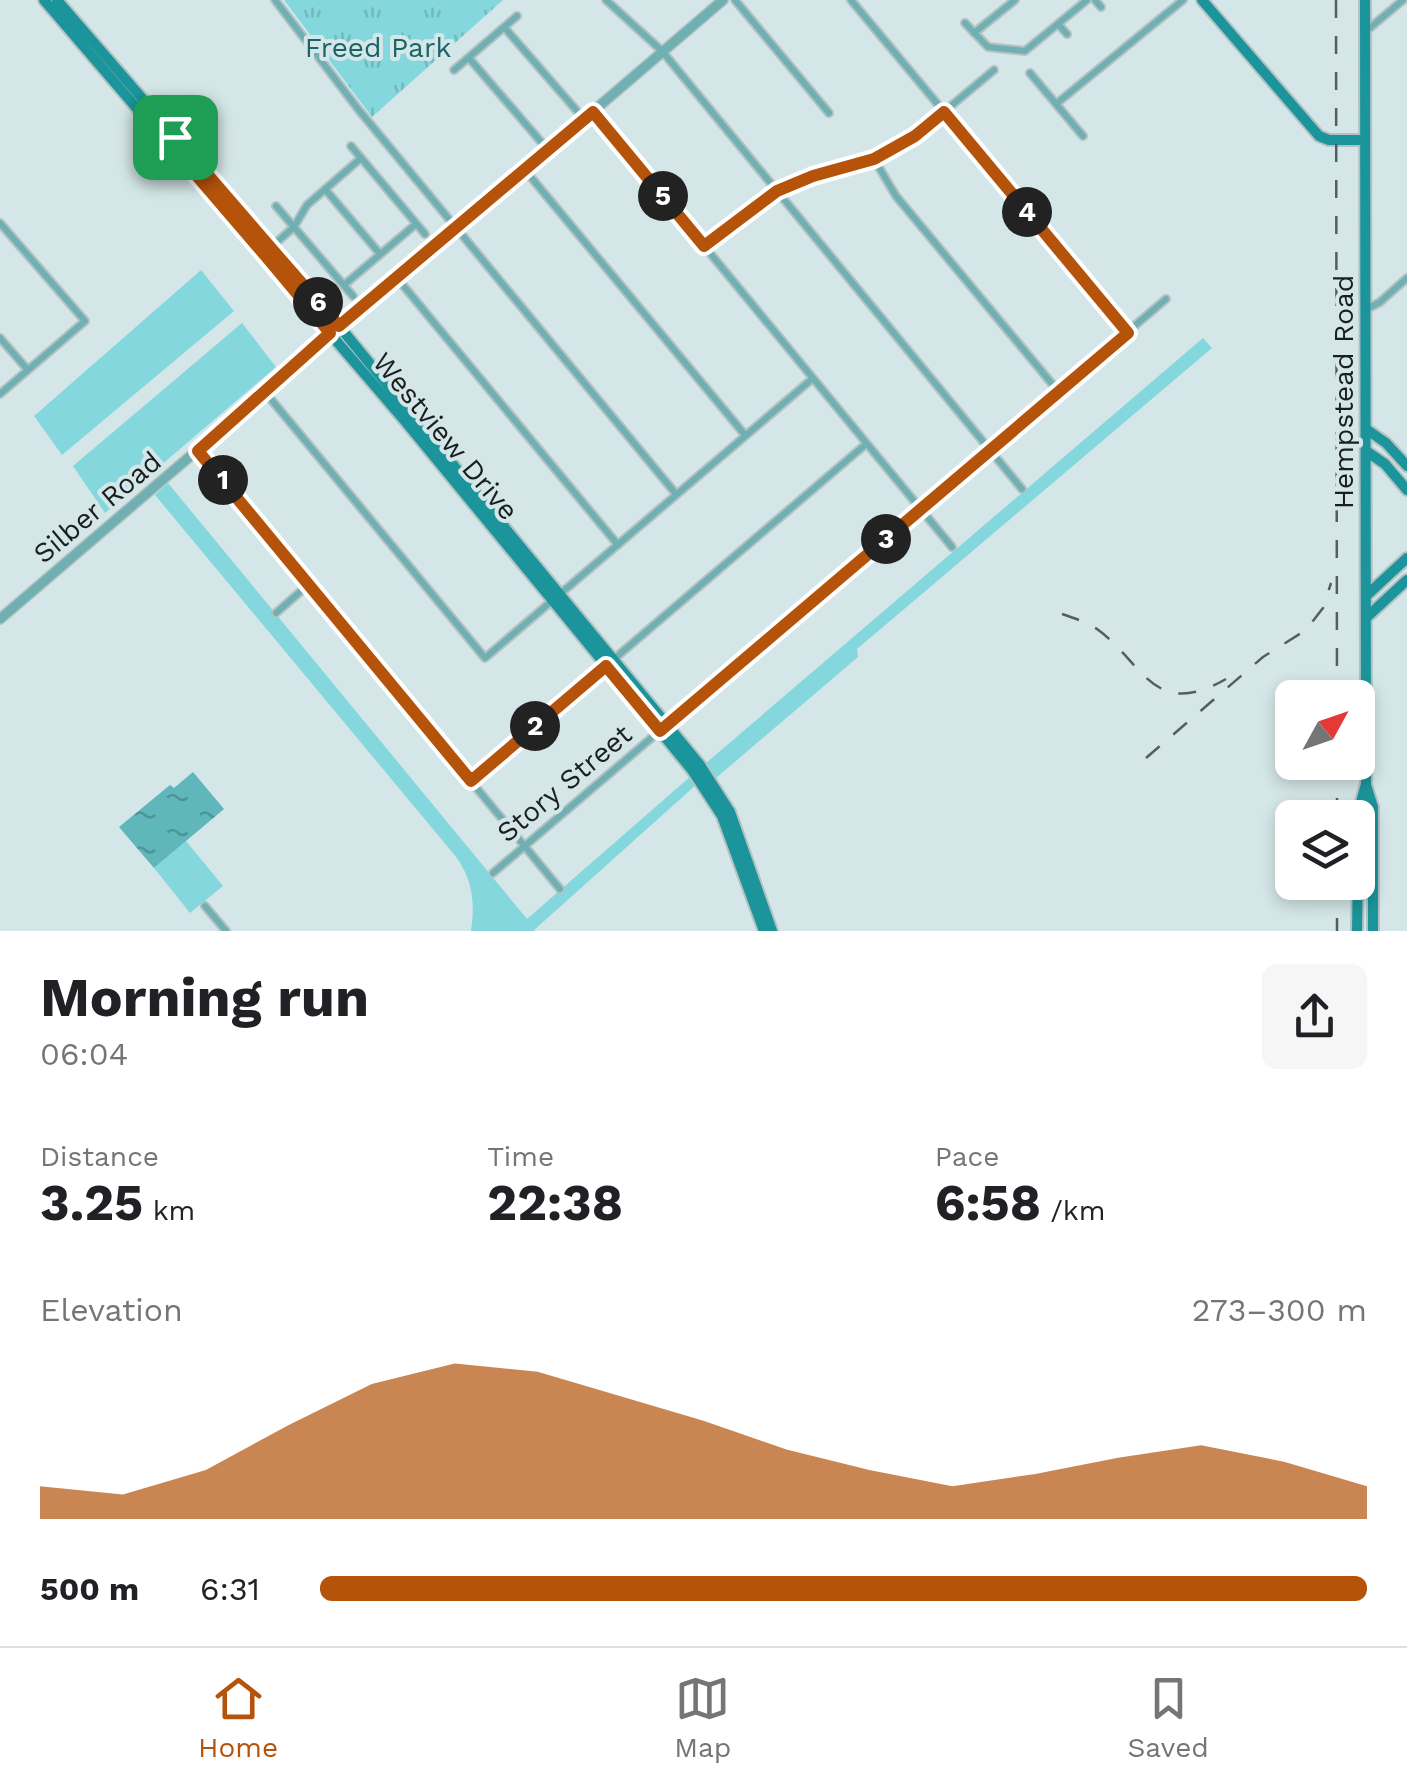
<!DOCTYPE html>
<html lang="en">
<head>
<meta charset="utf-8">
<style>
	:root { --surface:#fff; --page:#f6f6f6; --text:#202124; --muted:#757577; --line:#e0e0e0; --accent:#b45309 }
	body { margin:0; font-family:"Work Sans",sans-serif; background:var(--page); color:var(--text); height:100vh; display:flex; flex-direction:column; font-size:38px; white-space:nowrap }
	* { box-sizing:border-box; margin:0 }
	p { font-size:32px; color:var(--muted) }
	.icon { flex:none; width:55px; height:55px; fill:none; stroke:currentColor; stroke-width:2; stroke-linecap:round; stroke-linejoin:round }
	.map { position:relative; height:931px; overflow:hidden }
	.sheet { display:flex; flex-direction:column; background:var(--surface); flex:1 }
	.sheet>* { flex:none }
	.needle { width:65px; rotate:50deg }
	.fabs { position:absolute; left:1275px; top:680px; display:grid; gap:20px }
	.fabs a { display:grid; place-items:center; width:100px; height:100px; border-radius:15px; background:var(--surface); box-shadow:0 5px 15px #0003; font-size:50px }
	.pin { position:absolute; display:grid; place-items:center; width:85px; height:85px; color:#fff; margin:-42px; border-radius:20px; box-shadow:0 5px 15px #0006 }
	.km { position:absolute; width:50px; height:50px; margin:-25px; border-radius:50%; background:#222; color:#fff; font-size:28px; line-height:50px; text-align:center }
	.round { display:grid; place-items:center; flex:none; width:105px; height:105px; border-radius:15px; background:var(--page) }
	.summary { display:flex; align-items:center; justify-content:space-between; height:170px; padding:0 40px }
	h1 { font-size:55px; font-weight:700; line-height:75px }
	.stats { display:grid; grid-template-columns:repeat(3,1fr); gap:15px; height:170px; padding:10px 40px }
	.stats div { display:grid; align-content:center }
	.stats b { font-size:50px; font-weight:700 }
	.stats small { font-size:28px; font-weight:400 }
	.stats p { font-size:28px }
	.chart { height:280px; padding:20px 40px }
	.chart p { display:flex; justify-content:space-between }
	.chart svg { width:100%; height:180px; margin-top:10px; fill:var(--accent); opacity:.7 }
	ul { padding:0 40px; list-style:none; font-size:32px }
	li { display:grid; grid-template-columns:160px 120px 1fr; align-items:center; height:75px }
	li i { height:25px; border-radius:12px; background:var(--accent) }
	.tab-bar { display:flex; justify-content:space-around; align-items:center; height:140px; border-top:2px solid var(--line); background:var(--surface); font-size:28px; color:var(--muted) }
	.tab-bar a { display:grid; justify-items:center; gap:5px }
	.tab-bar .on { color:var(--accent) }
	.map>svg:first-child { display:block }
	.grass { fill:#84d8dd }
	.park { fill:url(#park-tufts) }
	.water { fill:url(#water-ripples) }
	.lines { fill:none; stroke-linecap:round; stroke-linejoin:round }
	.minor-casing { stroke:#b2c2c3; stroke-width:10 }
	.tertiary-casing { stroke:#b2c2c3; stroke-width:12 }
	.secondary-casing { stroke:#b2c2c3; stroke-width:14 }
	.minor { stroke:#70afb2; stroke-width:6 }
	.tertiary { stroke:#70afb2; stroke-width:9 }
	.secondary { stroke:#1b959b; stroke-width:10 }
	.rail { stroke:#545e5f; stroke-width:2.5; stroke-dasharray:18 18; stroke-linecap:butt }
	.route-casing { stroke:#fff; stroke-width:20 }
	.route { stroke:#b45309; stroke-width:12 }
	.labels { text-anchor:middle; stroke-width:8; stroke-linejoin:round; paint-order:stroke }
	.park-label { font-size:28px; fill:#1a6367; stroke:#d4e6e7 }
	.street-label { font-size:28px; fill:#191f20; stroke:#d4e6e7 }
</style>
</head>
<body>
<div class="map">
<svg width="1407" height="931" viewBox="0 0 1407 931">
	<defs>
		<pattern id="park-tufts" width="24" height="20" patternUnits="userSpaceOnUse" patternTransform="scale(2.5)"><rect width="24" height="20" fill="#84d8dd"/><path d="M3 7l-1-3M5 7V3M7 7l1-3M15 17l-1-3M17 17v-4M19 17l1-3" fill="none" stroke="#71b9bd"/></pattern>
		<pattern id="water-ripples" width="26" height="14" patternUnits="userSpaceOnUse" patternTransform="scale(2.5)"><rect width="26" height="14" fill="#5fb7bc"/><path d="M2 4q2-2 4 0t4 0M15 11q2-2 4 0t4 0" fill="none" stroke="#4e9498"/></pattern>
	</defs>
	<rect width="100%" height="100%" fill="#d4e6e7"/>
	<path class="grass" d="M201,270L234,311L62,455L34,416Z
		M242,323L276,367L105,513L73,466Z
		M1203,338L1212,348L857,649L858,657L716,778L706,763Z
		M168,483L527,919L691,776L697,784L533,931H471C475,904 473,881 457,858L155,495Z
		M186,841L223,886L190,913L154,868Z"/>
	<path class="park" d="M284,0H503L372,117Z"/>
	<path class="water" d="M193,772L224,809L154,868L119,827L170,785L174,788Z"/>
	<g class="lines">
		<g class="minor-casing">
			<path id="minor" d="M275,0L358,109L676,494
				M606,0L662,51L1022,489
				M735,0L829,113
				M851,0L1128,333
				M1095,0L1101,7
				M965,23L988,47L1025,51L1087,0
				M1058,24L1067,34
				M504,27L584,119
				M1365,32L1403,0
				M974,33L1015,0
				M469,58L548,150
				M454,70L517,16
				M1030,73L1083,136
				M1056,104L1183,0
				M593,111L952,547
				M351,146L425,234
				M874,159L896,196L1058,391
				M525,170L745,435
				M325,189L380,254
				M276,206L353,296
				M0,223L85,321L0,394
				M705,246L777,191L813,176L874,159L915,136L994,70
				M270,248L294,227L307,205L361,158
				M397,278L618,545
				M344,285L416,224
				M1367,309L1380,302L1407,278
				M0,338L27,369
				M265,392L485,658L812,379
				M198,451L560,889
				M276,613L309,584
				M471,781L866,444
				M493,873L1166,299
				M205,906L226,931"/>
		</g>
		<g class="tertiary-casing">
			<path id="tertiary" d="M0,619L723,0"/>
		</g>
		<g class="secondary-casing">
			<path id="secondary" d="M44,0L405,421L692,770L722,816L764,931
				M57,0L339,326L700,765L730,812L772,931
				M1202,0L1319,136L1329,140H1364
				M1366,429L1386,443L1407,466
				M1366,451L1385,464L1407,490
				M1366,596L1407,558
				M1367,617L1407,580
				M1366,785L1373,807V931
				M1357,931L1359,809L1366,784L1365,0"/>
		</g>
		<use href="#minor" class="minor"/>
		<use href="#tertiary" class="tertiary"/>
		<use href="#secondary" class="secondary"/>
		<path class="rail" d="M1336,0L1337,698
			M1062,614C1074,618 1086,622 1097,629C1143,662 1153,721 1226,679
			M1146,758L1263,657L1306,630L1323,608L1331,583
			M1337,762V818
			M1337,882V931"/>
	</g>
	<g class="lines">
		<g class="route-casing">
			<path id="route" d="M175,137L270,247L264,254L330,333L198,451L471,781L606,666L660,731L1128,333L944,112L915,136L874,159L813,176L777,191L704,246L593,112L339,326L270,247L264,254L168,142L175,137"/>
		</g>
		<use href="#route" class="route"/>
	</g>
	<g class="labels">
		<g class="park-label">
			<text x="378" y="57">Freed Park</text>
		</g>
		<g class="street-label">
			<text transform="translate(1343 392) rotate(-90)" y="10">Hempstead Road</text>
			<text transform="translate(446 436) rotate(50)" y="10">Westview Drive</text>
			<text transform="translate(97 507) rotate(-40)" y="10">Silber Road</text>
			<text transform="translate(564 783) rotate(-40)" y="10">Story Street</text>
		</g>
	</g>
</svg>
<div class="fabs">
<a><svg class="needle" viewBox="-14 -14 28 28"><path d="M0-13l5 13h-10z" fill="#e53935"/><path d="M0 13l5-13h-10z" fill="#757577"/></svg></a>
<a><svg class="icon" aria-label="layers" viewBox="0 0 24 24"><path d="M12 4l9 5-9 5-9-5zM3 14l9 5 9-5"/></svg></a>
</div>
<div class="pin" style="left:175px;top:137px;background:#1e9e55"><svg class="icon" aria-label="arrive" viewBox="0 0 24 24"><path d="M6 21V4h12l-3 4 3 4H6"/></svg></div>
<b class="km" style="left:223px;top:480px">1</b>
<b class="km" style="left:535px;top:726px">2</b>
<b class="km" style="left:886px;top:539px">3</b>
<b class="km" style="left:1027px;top:212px">4</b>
<b class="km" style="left:663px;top:196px">5</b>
<b class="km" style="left:318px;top:302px">6</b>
</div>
<section class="sheet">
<div class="summary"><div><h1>Morning run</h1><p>06:04</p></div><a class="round"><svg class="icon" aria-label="share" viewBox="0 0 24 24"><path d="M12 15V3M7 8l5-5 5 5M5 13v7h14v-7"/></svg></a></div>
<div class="stats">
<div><p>Distance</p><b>3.25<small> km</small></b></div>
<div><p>Time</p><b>22:38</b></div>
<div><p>Pace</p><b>6:58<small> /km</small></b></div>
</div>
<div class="chart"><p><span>Elevation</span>273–300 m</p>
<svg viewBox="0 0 160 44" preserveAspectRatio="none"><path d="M0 44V36L10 38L20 32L30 21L40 11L50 6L60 8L70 14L80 20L90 27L100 32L110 36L120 33L130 29L140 26L150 30L160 36V44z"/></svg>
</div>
<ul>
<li><b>500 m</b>6:31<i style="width:100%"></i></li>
</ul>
</section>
<nav class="tab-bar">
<a class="on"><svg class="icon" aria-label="home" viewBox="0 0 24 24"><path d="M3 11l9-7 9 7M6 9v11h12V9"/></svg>Home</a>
<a><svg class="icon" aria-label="map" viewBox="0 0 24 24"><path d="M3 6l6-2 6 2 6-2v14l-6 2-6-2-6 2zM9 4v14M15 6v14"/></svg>Map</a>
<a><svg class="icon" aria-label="saved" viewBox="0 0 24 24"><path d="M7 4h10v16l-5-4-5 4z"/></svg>Saved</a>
</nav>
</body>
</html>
